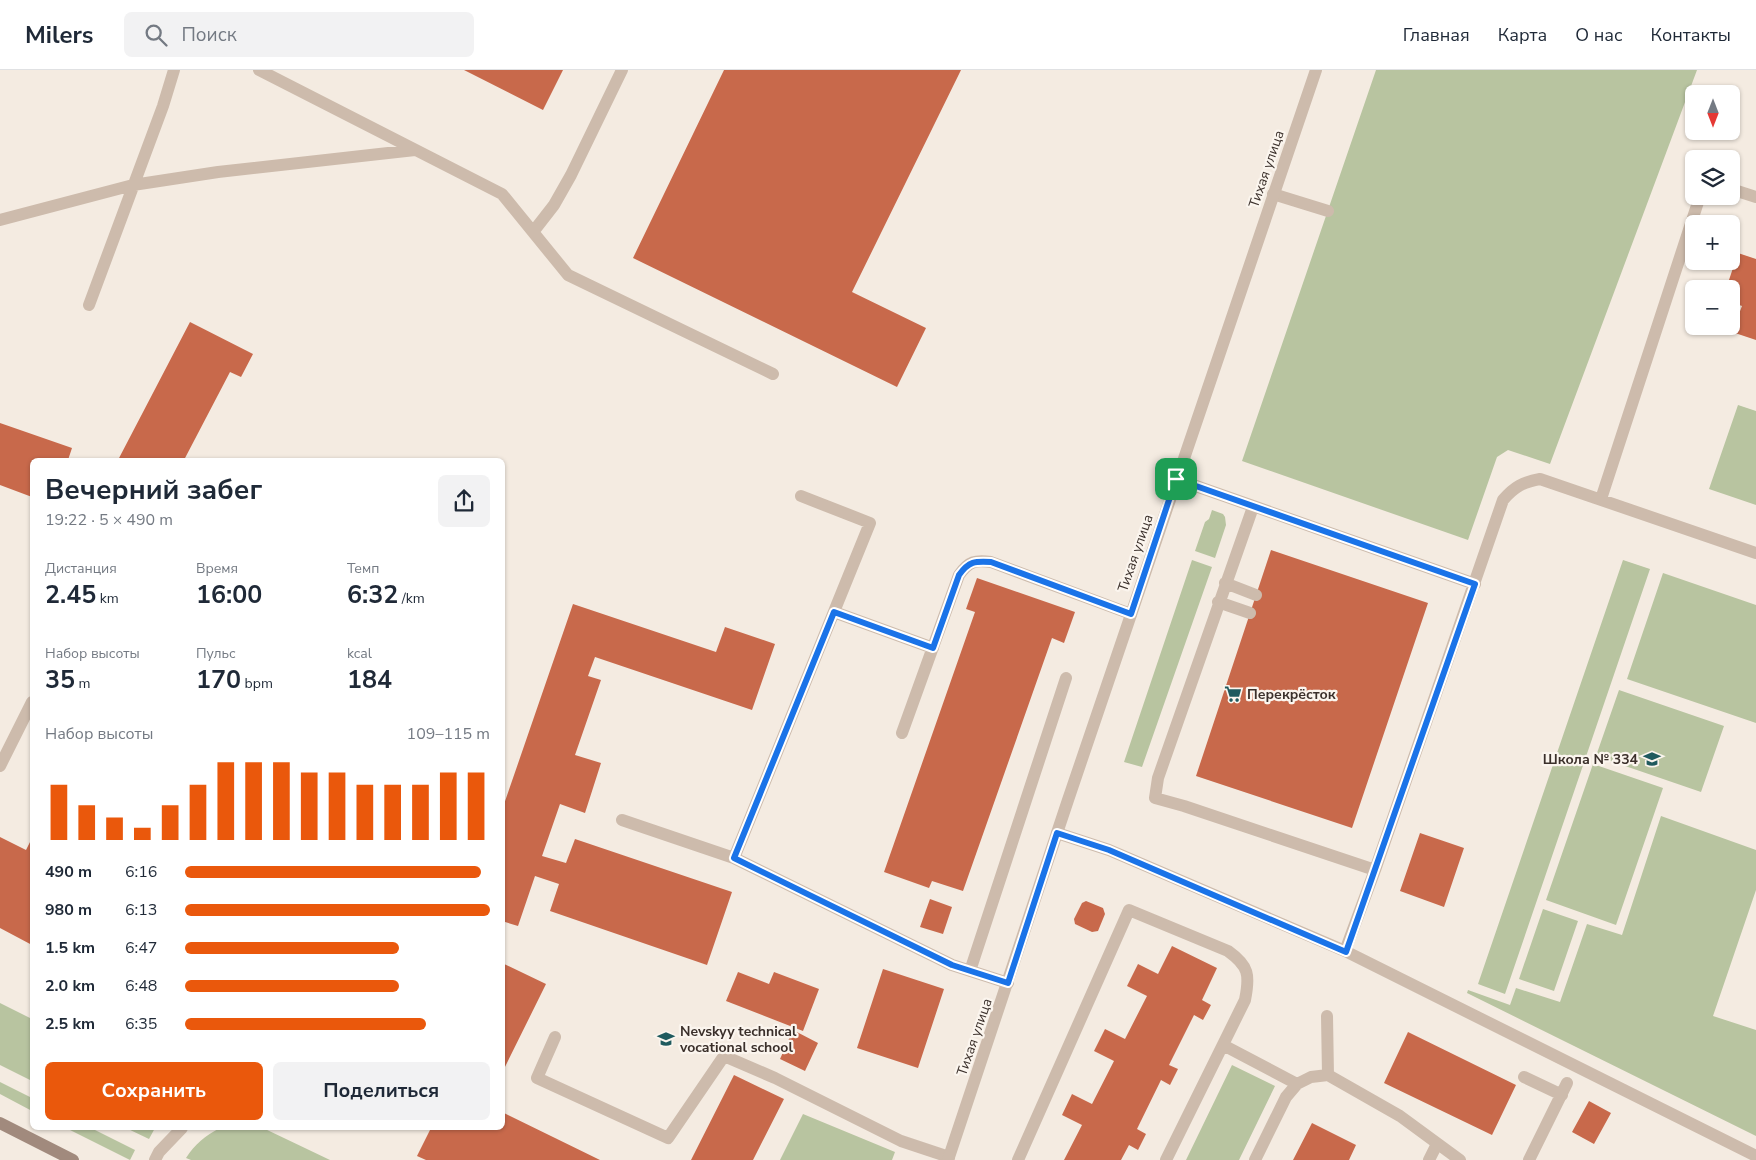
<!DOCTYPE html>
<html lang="ru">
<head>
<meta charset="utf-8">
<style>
	:root { --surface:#fff; --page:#f2f2f3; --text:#1f2937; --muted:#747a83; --line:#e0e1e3; --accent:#ea580c }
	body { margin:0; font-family:"Nunito Sans",sans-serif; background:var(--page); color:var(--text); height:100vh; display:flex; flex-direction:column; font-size:19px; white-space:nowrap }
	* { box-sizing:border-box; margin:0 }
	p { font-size:16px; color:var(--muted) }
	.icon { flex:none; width:28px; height:28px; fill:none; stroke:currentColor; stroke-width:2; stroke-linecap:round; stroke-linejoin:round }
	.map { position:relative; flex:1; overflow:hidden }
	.details { position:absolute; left:30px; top:388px; width:475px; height:672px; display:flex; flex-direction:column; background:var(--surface); border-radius:8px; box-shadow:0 1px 4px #0004 }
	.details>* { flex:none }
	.needle { width:32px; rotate:180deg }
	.fabs { position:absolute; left:1685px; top:15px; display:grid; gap:10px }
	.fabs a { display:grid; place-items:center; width:55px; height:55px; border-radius:8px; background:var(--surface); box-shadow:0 1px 4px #0004; font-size:25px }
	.pin { position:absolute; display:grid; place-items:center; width:42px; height:42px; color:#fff; margin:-21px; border-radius:10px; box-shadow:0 2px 8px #0006 }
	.round { display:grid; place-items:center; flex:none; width:52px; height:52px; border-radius:8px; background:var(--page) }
	.head { display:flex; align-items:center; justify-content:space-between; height:85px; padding:0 15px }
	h1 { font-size:28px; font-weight:700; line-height:38px }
	.metrics { display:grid; grid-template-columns:repeat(3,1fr); gap:8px; height:85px; padding:5px 15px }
	.metrics div { display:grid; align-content:center }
	.metrics b { font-size:25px; font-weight:700 }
	.metrics small { font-size:14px; font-weight:400 }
	.metrics p { font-size:14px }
	.chart { height:140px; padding:10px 15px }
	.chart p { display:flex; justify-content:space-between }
	.chart svg { width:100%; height:90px; margin-top:5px; stroke:var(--accent); stroke-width:6 }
	.action { display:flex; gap:10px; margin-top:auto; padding:10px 15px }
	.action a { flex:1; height:58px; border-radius:8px; background:var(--accent); color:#fff; font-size:20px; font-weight:700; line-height:58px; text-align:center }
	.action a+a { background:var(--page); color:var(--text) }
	ul { padding:0 15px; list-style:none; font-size:16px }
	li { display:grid; grid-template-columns:80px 60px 1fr; align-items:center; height:38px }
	li i { height:12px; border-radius:6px; background:var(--accent) }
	header { display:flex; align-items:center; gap:30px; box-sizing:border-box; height:70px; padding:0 25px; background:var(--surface); border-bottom:1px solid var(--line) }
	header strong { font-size:24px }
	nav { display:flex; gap:28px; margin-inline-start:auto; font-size:18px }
	.search { width:350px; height:45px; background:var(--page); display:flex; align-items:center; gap:12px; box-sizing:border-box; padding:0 18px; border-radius:8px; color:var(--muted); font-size:19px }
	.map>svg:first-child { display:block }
	.green { fill:#b8c4a0 }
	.building { fill:#c8694b }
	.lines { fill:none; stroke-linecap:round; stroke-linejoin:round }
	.service { stroke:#cdbbac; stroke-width:12 }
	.minor { stroke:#cdbbac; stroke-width:12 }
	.secondary { stroke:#a18a7d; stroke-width:12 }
	.route-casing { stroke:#fff; stroke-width:10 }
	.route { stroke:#1a73e8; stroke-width:6 }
	.labels { text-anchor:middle; stroke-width:4.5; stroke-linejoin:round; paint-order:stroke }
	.street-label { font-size:14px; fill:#3b302b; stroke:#fbf5ee }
	.poi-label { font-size:14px; font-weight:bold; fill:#3b302b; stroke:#fbf5ee; text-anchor:start }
</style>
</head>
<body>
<header>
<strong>Milers</strong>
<div class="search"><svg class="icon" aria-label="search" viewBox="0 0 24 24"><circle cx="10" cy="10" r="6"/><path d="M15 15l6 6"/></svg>Поиск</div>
<nav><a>Главная</a><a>Карта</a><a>О нас</a><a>Контакты</a></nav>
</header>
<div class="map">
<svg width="1756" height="1090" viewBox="0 0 1756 1090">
	<rect width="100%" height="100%" fill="#f4ebe1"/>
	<path class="green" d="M1376,0H1697L1550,394L1508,380L1497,387L1468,470L1242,391Z
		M1738,335L1756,341V435L1709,419Z
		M1212,440L1223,444L1225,447L1226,455L1215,488L1195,481L1205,452L1209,449Z
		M1192,490L1212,497L1142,697L1124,692Z
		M1623,490L1650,499L1505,924L1478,914Z
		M1663,503L1756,535V653L1627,609Z
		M1619,620L1724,656L1701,722L1596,686Z
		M1593,694L1663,718L1616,855L1546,830Z
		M1661,746L1756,780V820L1713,946L1756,960V1066L1467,923L1468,920L1510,935L1516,918L1560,932L1587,854L1622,865Z
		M1543,839L1578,851L1554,921L1519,909Z
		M0,933L32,949V1011L0,995Z
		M1232,995L1275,1016L1239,1090H1186Z
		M0,1012L32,1028V1041L0,1024Z
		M803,1044L895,1082L892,1090H780Z
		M66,1058H91L135,1080L130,1090Z
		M126,1058H155L149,1069Z
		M220,1058H263L330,1090H191L186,1088C195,1074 205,1066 220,1058Z"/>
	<path class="building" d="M464,0H563L543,40Z
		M724,0H961L852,222L926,258L897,317L633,188Z
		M1738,183L1756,189V270L1732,262L1742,236L1731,232V219H1726Z
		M190,252L253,284L241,307L230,302L184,390H118Z
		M0,353L72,378L68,390H32V427L0,415Z
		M1271,480L1428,533L1352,758L1196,706Z
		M977,508L1075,542L1064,573L1052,568L963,821L932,811L929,818L884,802L975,542L966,539Z
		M573,534L716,582L725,557L775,574L752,640L595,587L588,606L601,610L575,685L601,693L585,743L560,734L542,786L566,793L575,769L732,822L707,895L550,841L559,814L535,806L518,856L502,851V740Z
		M1420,763L1464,778L1444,837L1400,821Z
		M0,767L26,780L32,768V875L0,858Z
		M930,829L952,837L943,864L920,857Z
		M1086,831L1103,838L1105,844L1098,861L1092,862L1075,854L1074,849L1082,833Z
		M1172,876L1217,898L1202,930L1211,935L1203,950L1194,945L1169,995L1178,999L1170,1015L1161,1010L1137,1059L1146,1064L1138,1080L1129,1075L1121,1090H1064L1082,1055L1062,1045L1072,1024L1092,1034L1114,991L1094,981L1105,959L1125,969L1147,926L1127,916L1138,894L1158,904Z
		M502,893L546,914L502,1003Z
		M883,899L944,919L918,998L857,978Z
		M738,902L769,914L774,902L819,919L803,961L726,931Z
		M793,960L818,973L805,1001L780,989Z
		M1408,962L1516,1015L1492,1065L1384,1013Z
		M734,1005L784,1029L753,1090H691Z
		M1589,1031L1611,1043L1594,1074L1572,1062Z
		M502,1042L600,1090H426L417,1086L431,1058H502Z
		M1312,1053L1356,1075L1349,1090H1293Z"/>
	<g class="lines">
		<path class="service" d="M259,0L502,124L568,205L773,304
			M1731,119L1756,127
			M1273,124L1328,141
			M0,150L133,115L218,102L415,80
			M533,162L554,135L571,105L622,0
			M89,235L163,36L174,0
			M1176,409L1475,514
			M1601,429L1700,126
			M1253,437L1158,708L1155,728L1184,736L1375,800L1503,430C1514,417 1523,412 1540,409L1756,483
			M1225,513L1256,525
			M1218,532L1250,543
			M834,542L933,578
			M902,663L959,505C969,491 975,490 991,492L1131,544
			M0,696L32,632
			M622,750L734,788L952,895L1008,913
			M1057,763L1109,780L1345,881
			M734,788L870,453L801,426
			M1375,800L1345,881L1756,1086
			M970,901L1066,608
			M1327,946L1328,1005
			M555,967L537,1008L668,1068L724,986L775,1008L901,1071L949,1087
			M1223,975L1297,1014
			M1524,1007L1562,1025
			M155,1090L159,1082L182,1058
			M1018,1090L1129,840L1228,881C1249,896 1250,905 1245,930L1166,1090
			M1255,1090L1286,1027L1297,1014L1311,1007L1328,1005L1400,1046L1460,1090
			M1429,1090L1437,1074
			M1529,1090L1567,1013"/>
		<path class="minor" d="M948,1090L1068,730L1316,0"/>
		<path class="secondary" d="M0,1053L73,1090"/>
	</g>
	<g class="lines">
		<g class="route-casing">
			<path id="route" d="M1176,409L1475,514L1346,882L1109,780L1057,763L1008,913L952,895L734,788L834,542L933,578L959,505C969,491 975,491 991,492L1131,544Z"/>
		</g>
		<use href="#route" class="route"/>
	</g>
	<defs>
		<g id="supermarket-bare" transform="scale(1.35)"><path d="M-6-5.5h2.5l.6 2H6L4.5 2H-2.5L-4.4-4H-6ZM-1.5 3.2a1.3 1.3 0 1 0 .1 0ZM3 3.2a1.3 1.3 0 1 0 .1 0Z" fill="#1f5a5e" stroke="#fbf5ee" stroke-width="2.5" paint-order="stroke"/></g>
		<g id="school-bare" transform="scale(1.35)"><path d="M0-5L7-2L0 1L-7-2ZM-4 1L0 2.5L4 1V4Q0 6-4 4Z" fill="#1f5a5e" stroke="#fbf5ee" stroke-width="2.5" paint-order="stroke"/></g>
		<g id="university-bare" transform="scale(1.35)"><path d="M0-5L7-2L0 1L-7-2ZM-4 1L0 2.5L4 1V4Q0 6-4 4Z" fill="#1f5a5e" stroke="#fbf5ee" stroke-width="2.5" paint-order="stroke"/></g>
	</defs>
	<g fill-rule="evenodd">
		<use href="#supermarket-bare" x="1233" y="624"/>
		<use href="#school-bare" x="1652" y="689"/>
		<use href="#university-bare" x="666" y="969"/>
	</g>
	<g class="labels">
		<g class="street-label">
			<text transform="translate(1266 99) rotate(-71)" y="5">Тихая улица</text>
			<text transform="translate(1135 483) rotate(-71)" y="5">Тихая улица</text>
			<text transform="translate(974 967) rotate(-71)" y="5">Тихая улица</text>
		</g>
		<g class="poi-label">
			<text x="1247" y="629">Перекрёсток</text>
			<text x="1638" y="694" text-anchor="end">Школа № 334</text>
			<text x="680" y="966">Nevskyy technical<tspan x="680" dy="16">vocational school</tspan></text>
		</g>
	</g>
</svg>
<div class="fabs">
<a><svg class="needle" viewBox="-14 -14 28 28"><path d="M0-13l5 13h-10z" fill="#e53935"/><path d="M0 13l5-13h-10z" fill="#747a83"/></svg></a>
<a><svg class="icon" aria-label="layers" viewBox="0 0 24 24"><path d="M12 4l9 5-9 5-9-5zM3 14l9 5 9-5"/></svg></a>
<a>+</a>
<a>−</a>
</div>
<div class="pin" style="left:1176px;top:409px;background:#1e9e55"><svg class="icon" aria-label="arrive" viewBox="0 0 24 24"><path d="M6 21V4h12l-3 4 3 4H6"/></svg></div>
<section class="details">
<div class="head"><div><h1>Вечерний забег</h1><p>19:22 · 5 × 490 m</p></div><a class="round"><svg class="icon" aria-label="share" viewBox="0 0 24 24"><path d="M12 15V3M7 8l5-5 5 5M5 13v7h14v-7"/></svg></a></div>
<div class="metrics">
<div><p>Дистанция</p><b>2.45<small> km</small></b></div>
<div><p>Время</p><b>16:00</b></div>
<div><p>Темп</p><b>6:32<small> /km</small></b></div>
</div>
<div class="metrics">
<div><p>Набор высоты</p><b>35<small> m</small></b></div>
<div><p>Пульс</p><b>170<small> bpm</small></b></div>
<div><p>kcal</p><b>184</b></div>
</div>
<div class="chart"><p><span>Набор высоты</span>109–115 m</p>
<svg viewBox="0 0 160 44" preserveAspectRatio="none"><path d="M5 44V17M15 44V27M25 44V33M35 44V38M45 44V27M55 44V17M65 44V6M75 44V6M85 44V6M95 44V11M105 44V11M115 44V17M125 44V17M135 44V17M145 44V11M155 44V11"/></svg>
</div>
<ul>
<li><b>490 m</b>6:16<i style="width:97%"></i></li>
<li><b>980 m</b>6:13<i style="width:100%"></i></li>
<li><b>1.5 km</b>6:47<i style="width:70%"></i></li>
<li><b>2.0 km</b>6:48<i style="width:70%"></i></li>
<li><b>2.5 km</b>6:35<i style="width:79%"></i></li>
</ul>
<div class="action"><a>Сохранить</a><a>Поделиться</a></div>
</section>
</div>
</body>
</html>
